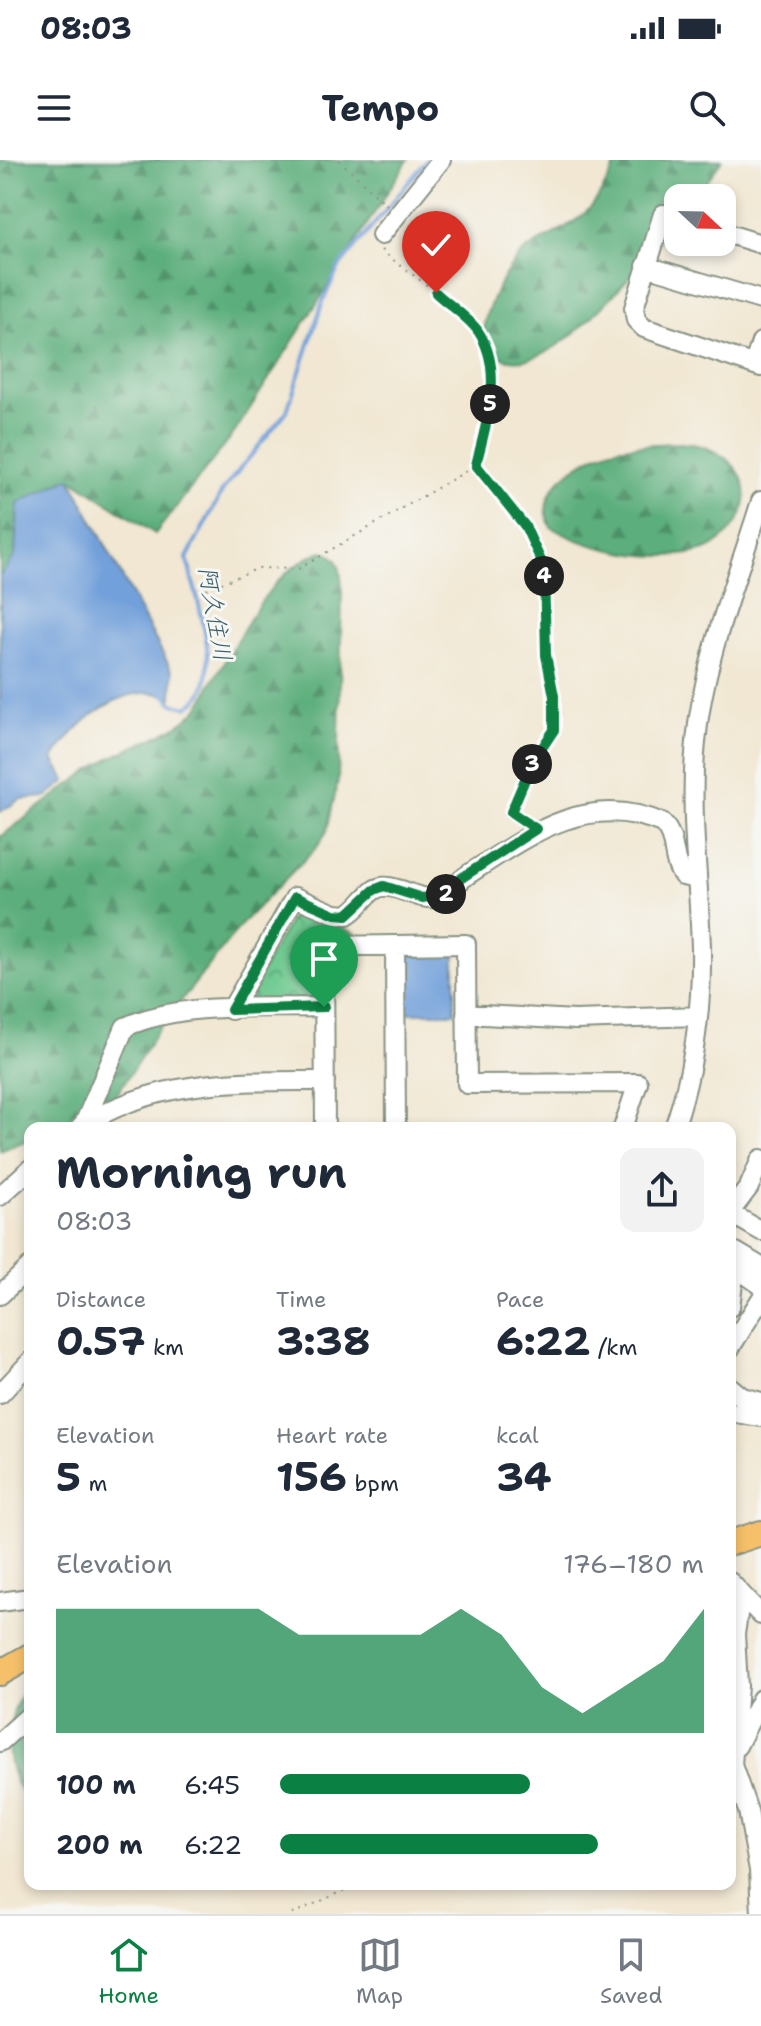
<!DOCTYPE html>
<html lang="en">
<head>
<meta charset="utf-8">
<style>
	:root { --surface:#fff; --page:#f2f2f3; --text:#1f2937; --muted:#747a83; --line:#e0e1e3; --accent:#0b8043 }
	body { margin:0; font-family:"Shantell Sans","Klee One",sans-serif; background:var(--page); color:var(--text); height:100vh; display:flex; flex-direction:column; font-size:30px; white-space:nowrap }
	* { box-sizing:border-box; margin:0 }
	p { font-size:26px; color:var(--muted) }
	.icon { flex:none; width:44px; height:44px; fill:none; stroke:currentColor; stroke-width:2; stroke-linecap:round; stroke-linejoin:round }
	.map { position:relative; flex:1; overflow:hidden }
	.details { position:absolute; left:24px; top:962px; width:712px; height:768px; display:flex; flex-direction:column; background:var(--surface); border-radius:16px; box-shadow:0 4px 12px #0003 }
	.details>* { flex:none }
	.needle { width:52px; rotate:112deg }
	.tools { position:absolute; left:664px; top:24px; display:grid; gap:16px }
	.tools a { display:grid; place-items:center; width:72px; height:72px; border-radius:16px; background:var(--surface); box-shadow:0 4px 12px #0003; font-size:40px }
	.pin { position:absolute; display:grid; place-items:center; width:68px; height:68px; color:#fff; margin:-82px -34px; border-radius:50% 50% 50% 0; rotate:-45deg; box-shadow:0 0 8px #0007 }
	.pin .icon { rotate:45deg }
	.km { position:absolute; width:40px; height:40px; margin:-20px; border-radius:50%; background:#222; color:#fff; font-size:22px; line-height:40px; text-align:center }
	.round { display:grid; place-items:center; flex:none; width:84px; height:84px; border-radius:16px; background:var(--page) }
	.head { display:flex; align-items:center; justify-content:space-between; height:136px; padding:0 32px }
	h1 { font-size:44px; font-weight:700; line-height:60px }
	.stats { display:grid; grid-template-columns:repeat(3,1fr); gap:12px; height:136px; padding:8px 32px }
	.stats div { display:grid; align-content:center }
	.stats b { font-size:40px; font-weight:700 }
	.stats small { font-size:22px; font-weight:400 }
	.stats p { font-size:22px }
	.chart { height:224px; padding:16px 32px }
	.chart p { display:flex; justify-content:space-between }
	.chart svg { width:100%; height:144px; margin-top:8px; fill:var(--accent); opacity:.7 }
	ul { padding:0 32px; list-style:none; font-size:26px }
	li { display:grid; grid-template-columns:128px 96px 1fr; align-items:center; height:60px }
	li i { height:20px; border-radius:10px; background:var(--accent) }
	.status { display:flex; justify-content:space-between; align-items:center; height:56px; padding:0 40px; background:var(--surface); direction:ltr }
	.status svg { height:22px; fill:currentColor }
	header { display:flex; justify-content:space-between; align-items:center; height:104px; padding:0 32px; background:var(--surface); font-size:36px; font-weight:700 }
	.tabs { display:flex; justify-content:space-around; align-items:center; height:112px; border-top:2px solid var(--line); background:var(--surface); font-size:22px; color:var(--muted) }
	.tabs a { display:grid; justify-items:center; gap:4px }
	.tabs .current { color:var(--accent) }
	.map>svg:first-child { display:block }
	.forest { fill:url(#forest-firs); stroke:#3e7658; stroke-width:2 }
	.park { fill:url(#park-crowns); stroke:#488462; stroke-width:2 }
	.water { fill:#72a0da; stroke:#486e87; stroke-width:2 }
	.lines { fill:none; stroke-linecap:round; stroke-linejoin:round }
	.stream { stroke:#72a0da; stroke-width:4 }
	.minor-casing { stroke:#889283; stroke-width:22 }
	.major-casing { stroke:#889283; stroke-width:28 }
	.path { stroke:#889283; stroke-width:2; stroke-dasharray:2 6; stroke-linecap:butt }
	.minor { stroke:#fff; stroke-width:18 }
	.major { stroke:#f6c06b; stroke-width:24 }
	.route-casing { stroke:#fff; stroke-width:16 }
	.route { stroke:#0b8043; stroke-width:10 }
	.labels { text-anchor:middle; stroke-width:6; stroke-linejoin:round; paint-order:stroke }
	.water-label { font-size:24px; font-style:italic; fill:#385b66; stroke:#f6f6f2 }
</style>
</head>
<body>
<div class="status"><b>08:03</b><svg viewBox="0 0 49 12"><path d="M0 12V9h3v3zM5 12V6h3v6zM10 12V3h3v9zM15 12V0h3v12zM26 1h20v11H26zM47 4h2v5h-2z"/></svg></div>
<header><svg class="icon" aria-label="menu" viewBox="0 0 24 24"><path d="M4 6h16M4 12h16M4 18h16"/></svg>Tempo<svg class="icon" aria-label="search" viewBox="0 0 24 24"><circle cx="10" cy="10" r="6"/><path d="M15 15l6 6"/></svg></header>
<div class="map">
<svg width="761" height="1754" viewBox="0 0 761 1754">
	<defs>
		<pattern id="forest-firs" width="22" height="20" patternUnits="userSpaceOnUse" patternTransform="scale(2)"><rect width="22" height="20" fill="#5cae7b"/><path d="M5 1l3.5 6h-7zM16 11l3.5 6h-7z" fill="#4b8f66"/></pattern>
		<pattern id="park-crowns" width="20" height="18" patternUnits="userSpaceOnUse" patternTransform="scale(2)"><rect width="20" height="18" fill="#70ca91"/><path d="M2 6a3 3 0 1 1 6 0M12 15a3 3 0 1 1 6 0" fill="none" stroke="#5ba577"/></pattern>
	</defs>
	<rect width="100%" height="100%" fill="#f6f6f2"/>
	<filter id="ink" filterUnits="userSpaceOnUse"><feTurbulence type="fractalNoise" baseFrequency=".0125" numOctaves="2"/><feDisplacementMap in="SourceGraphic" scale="16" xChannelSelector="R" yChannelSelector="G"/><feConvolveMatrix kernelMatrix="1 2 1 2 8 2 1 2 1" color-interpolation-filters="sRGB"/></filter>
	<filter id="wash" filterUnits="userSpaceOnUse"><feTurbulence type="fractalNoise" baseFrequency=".006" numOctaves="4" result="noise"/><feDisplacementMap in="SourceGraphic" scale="32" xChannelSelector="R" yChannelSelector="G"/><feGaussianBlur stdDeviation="1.8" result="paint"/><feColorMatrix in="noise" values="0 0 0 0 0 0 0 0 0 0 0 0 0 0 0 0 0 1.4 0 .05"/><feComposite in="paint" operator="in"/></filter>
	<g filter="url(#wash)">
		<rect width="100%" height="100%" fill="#f1e7d2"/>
		<path class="forest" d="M0,0H408L235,272L155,374L70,318L18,343L15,396L0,416Z
			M618,0H722L695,38H678V58C648,92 542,243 490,189C480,178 484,160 489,148C497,127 511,100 529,88C548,75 570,68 586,52C600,39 609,17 618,0Z
			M655,284C667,284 681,282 692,284C731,291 761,324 737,362C731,372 717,386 705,390C661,404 590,391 551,367C531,329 582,299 612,289C625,285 642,286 655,284Z
			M322,391C343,397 341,416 342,434L338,621L327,671L318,686L245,760L159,869L108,948L61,968H30V979L0,991V677C35,652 68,623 105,601C142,579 196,571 210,525C244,475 263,415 322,391Z
			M30,1522V1641C0,1614 2,1556 30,1522Z"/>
		<path class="park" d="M298,746L366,779H316V841H244Z"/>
		<path class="water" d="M70,318L173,513L172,538C127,518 76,561 53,599L66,621L45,637L21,639L0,652V416L15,396L18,343Z
			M406,795H455V853H407Z"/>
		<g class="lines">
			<path class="stream" d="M164,533L172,543L187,547C230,526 195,436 187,398L223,330L287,251L323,141L339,107L427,0"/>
		</g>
	</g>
	<g filter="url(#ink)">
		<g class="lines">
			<g class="minor-casing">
				<path id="minor" d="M678,58L663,54L634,148L636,160L644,168L761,207
					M722,72L761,84
					M381,75L441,0
					M646,106L761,140
					M754,204L761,182
					M395,785L396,968
					M231,850L295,737L335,754L347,755C358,749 364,737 374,730C392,718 419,744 440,737C451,732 458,721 469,714C528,675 588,631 662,663C678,678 670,700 683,716L696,719
					M466,854L575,860L698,856
					M84,964L125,867C184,841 260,849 324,847
					M81,967C153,918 242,921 325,921
					M325,968L324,786L466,784L467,924L638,923L623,968
					M674,968C694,910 702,849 701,788C699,720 689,650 696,582C703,500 737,419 761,341
					M0,1036L30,1009
					M730,1052L749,1027L761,999
					M730,1053L761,1071
					M736,1092L761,1107
					M0,1135L30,1107
					M730,1147L735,1107L761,1125
					M730,1188L761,1139
					M730,1227L742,1237L761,1242
					M0,1234L30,1202
					M730,1252L761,1257
					M730,1422L761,1455
					M741,1435L735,1474L738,1526L732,1605L748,1651L759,1710L761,1754
					M0,1442L30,1438
					M0,1582L30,1555
					M737,1586L761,1539"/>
			</g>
			<g class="major-casing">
				<path id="major" d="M730,1383L761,1373
					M0,1513L30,1496"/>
			</g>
			<path class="path" d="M339,0L387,45
				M381,90C428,130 496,161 492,232C491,256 482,281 476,305L525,366L544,407L546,495L554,536V570L532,603L511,652L526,662
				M199,432L259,408L298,409L475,306
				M292,1754L359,1724"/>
			<use href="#minor" class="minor"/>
			<use href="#major" class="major"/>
		</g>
	</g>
	<g class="lines" filter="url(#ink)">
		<g class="route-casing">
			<path id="route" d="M324,847L231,850L295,737L335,754L347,755L374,730L384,726L422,738L444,735L460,719L536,669L511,652L532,603L554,570V536L546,495L544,407L525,366L476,305C486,263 505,211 478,171C468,157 449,145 436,133"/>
		</g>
		<use href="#route" class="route"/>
	</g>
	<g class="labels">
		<g class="water-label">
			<text transform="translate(215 454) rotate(80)" y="8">阿久住川</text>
		</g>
	</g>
</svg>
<div class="tools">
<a><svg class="needle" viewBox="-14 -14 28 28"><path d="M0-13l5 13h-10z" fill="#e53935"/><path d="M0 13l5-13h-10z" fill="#747a83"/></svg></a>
</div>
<div class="pin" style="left:324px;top:847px;background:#1e9e55"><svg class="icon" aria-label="arrive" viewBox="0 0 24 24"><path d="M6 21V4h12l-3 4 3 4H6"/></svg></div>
<div class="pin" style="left:436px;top:133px;background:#d93025"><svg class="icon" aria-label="check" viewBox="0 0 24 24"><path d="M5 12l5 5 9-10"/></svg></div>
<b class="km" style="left:446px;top:734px">2</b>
<b class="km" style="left:532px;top:604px">3</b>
<b class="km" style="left:544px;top:416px">4</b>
<b class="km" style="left:490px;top:244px">5</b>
<section class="details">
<div class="head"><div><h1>Morning run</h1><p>08:03</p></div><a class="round"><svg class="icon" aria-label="share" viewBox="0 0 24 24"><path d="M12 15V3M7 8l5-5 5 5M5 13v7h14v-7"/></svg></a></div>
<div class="stats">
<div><p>Distance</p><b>0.57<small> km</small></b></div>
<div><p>Time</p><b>3:38</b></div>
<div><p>Pace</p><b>6:22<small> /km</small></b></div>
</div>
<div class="stats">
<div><p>Elevation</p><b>5<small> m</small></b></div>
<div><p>Heart rate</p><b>156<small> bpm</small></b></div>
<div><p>kcal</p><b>34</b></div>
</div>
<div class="chart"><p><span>Elevation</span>176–180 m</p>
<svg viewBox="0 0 160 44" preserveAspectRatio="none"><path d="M0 44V6L10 6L20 6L30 6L40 6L50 6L60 14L70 14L80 14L90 14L100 6L110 14L120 30L130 38L140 30L150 22L160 6V44z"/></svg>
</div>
<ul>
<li><b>100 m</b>6:45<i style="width:59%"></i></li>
<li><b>200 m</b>6:22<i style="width:75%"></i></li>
</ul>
</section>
</div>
<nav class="tabs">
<a class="current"><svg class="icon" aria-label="home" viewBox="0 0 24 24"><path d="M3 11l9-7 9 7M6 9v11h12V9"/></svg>Home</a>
<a><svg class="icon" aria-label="map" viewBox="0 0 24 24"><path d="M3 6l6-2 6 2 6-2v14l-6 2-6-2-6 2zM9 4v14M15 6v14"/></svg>Map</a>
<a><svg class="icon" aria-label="saved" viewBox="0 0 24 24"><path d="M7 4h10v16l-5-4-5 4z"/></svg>Saved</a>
</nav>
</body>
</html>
